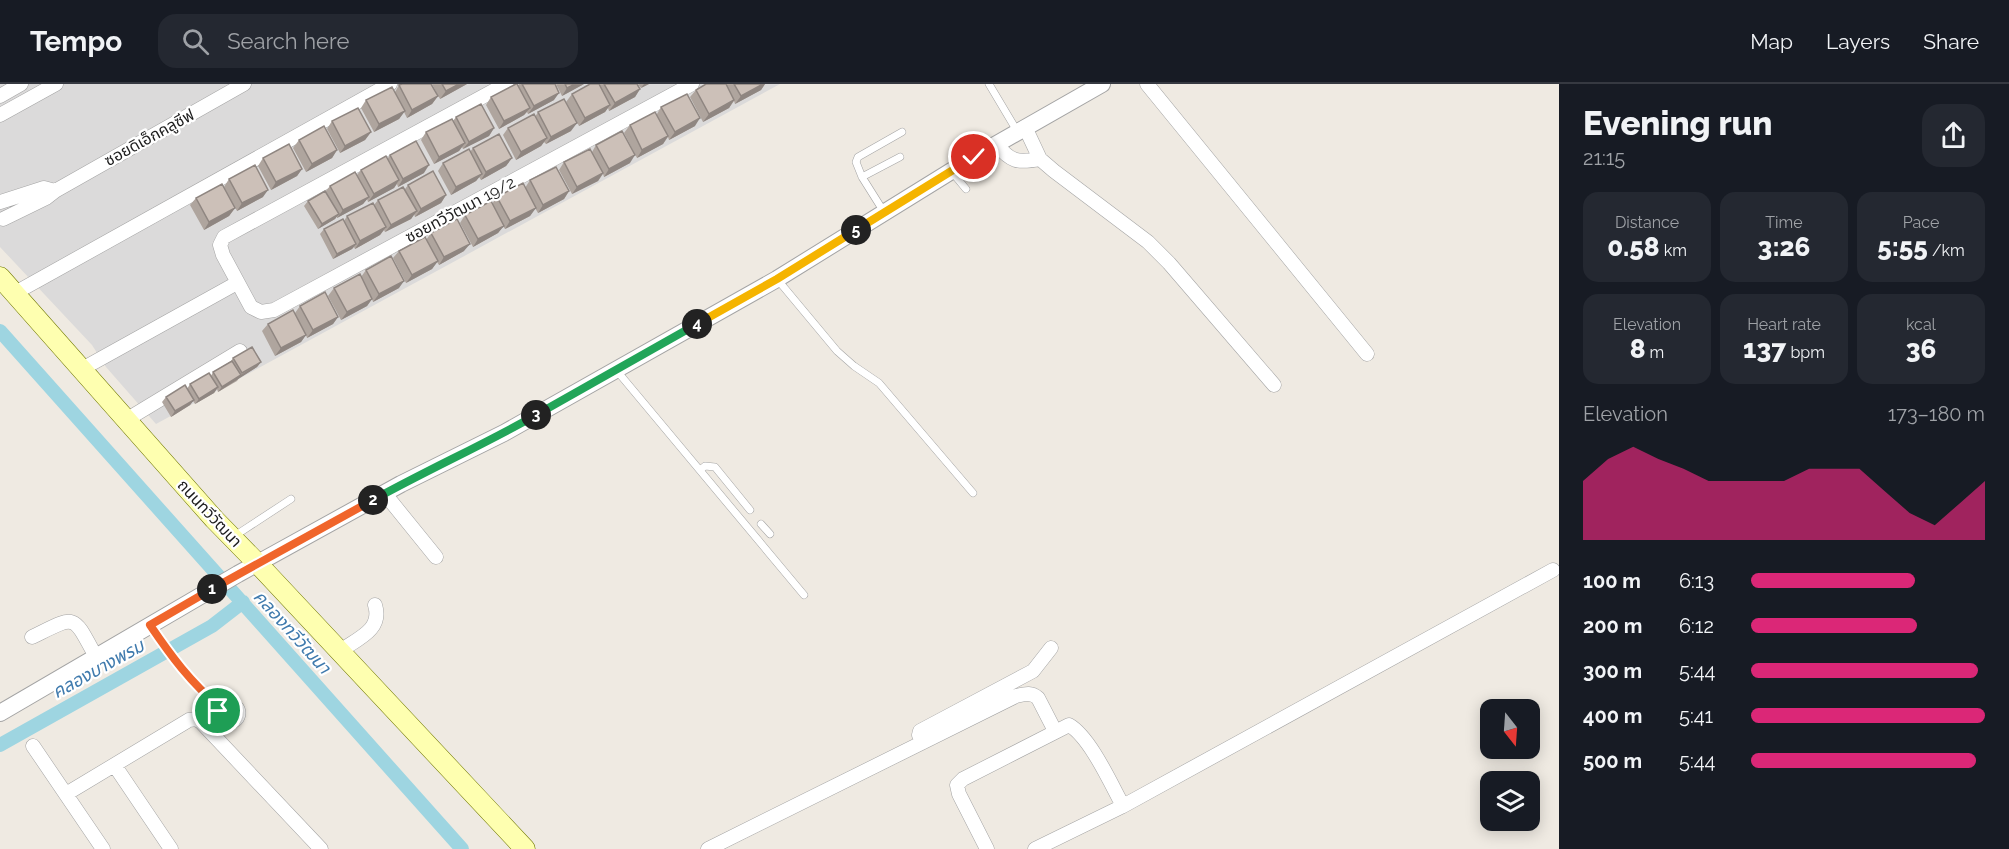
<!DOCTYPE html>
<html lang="en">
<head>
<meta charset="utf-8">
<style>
	:root { --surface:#171b24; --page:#242831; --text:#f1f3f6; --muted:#9ea1a6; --line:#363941; --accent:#db2777 }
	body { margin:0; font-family:Raleway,"Noto Sans Thai",sans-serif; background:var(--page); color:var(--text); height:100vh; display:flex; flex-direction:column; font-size:22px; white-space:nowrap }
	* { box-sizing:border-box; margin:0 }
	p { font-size:20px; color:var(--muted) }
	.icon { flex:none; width:33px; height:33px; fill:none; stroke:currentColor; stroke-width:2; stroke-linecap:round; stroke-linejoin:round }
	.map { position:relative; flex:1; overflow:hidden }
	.details { display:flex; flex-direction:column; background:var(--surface); width:450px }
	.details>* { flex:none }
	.needle { width:39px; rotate:163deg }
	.tools { position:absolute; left:1480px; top:615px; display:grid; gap:12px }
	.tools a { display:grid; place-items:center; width:60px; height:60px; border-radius:12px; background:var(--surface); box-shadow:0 3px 15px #0003; font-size:30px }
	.pin { position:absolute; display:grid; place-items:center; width:51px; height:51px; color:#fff; margin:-26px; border:3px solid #fff; border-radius:50%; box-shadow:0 2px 6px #0007 }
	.km { position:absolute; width:30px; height:30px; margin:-15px; border-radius:50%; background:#222; color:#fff; font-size:16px; line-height:30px; text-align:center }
	.round { display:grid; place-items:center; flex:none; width:63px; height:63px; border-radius:18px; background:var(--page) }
	.summary { display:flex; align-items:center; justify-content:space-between; height:102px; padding:0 24px }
	h1 { font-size:33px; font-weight:800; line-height:45px }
	.metrics { display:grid; grid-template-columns:repeat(3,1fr); gap:9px; height:102px; padding:6px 24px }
	.metrics div { display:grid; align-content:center; border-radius:15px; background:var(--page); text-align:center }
	.metrics b { font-size:26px; font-weight:800 }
	.metrics small { font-size:16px; font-weight:400 }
	.metrics p { font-size:16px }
	.chart { height:168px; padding:12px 24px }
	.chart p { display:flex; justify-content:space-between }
	.chart svg { width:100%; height:108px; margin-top:6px; fill:var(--accent); opacity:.7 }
	ul { padding:0 24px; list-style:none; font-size:20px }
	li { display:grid; grid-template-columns:96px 72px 1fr; align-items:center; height:45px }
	li i { height:15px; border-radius:8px; background:var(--accent) }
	header { display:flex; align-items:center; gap:36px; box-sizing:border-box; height:84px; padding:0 30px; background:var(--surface); border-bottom:2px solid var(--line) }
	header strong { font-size:28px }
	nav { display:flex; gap:33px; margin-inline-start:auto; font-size:21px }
	.search { width:420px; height:54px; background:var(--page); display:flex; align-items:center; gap:15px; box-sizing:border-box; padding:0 21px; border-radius:18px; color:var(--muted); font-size:22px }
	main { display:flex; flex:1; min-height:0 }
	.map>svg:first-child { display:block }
	.residential { fill:#dbdada }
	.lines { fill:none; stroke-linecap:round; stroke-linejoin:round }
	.canal { stroke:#9ed5e1; stroke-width:14 }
	.service-casing { stroke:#a4a4a4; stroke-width:8 }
	.minor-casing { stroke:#a4a4a4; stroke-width:15 }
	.tertiary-casing { stroke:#a4a4a4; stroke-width:18 }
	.secondary-casing { stroke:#707800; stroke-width:21 }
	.service { stroke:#fff; stroke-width:7 }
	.minor { stroke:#fff; stroke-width:14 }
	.tertiary { stroke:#fff; stroke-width:16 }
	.secondary { stroke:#feffb0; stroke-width:20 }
	.wall { fill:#afa59e }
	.shaded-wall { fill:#8f8681 }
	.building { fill:#ccc0b8; stroke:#8f8681; stroke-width:1.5 }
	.split-1-casing { stroke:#fff; stroke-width:12 }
	.split-2-casing { stroke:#fff; stroke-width:12 }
	.split-3-casing { stroke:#fff; stroke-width:12 }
	.split-4-casing { stroke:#fff; stroke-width:12 }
	.split-5-casing { stroke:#fff; stroke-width:12 }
	.split-6-casing { stroke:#fff; stroke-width:12 }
	.split-1 { stroke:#f0652b; stroke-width:8 }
	.split-2 { stroke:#f0652b; stroke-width:8 }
	.split-3 { stroke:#22a559; stroke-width:8 }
	.split-4 { stroke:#22a559; stroke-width:8 }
	.split-5 { stroke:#f5b400; stroke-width:8 }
	.split-6 { stroke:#f5b400; stroke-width:8 }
	.labels { text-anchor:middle; stroke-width:4.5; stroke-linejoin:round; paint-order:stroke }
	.street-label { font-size:16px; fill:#1d1d1d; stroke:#fff }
	.water-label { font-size:18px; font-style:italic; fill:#3f7aad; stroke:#fff }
</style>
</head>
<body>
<header>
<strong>Tempo</strong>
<div class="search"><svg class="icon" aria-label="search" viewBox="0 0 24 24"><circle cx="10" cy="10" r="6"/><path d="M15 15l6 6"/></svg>Search here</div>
<nav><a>Map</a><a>Layers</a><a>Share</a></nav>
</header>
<main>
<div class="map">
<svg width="1559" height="765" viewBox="0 0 1559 765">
	<rect width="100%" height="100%" fill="#efeae2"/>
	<path class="residential" d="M0,0H780L156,340L106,283L92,261L0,163Z"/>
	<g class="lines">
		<path class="canal" d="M0,247L462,765
			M0,661L212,542L243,518"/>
		<g class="service-casing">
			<path id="service" d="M989,0L1017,47
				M952,88L966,105
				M862,93L900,73
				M884,128L862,93L856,78L858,73L902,48
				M777,195L837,267L854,282L879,299L973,409
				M617,287L804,511
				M700,386L705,382L715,383L750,426
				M761,440L770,450
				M233,453L291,415
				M150,541C170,572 191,599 219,622
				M218 629a12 12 0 1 1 24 0a12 12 0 1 1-24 0Z"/>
		</g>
		<g class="minor-casing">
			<path id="minor" d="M506,0L224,153L220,161L223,171L251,223L261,228L274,226L692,0
				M1147,0L1367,270
				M0,12L21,0
				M0,31L56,0
				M1025,43L1040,75L1054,87L1148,158L1169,179L1274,301
				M996,60C1011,78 1017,79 1040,75
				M0,118L44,104L55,107
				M3,135L46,114L55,107L244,0
				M15,209L390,0
				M82,285L237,199
				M126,336L240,267
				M385,410L436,473
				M32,553C77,531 72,529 96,573
				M340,567C357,555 383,546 375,521
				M922,658L919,651L920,647L1033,587L1051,564
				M33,662L103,765
				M115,682L171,765
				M66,710L189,636L196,635L201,638L321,765
				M708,765L1016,612C1025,610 1031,608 1038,614L1055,647
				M987,765L959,710L957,701L963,695L1069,641C1090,653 1111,700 1123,722
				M1035,765L1123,722L1553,486"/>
		</g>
		<g class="tertiary-casing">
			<path id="tertiary" d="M0,629L238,490L401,400L504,349L777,195L974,73L1102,0"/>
		</g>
		<g class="secondary-casing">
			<path id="secondary" d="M0,193L214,435L258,480L525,765"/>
		</g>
		<use href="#service" class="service"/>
		<use href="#minor" class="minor"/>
		<use href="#tertiary" class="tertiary"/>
		<use href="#secondary" class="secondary"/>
	</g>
	<path class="wall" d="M432,0H467L440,15Z
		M519,0H555L554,16L528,30L527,28L524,31L499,45L486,21L491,13L518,2Z
		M556,0H584L562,12Z
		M590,0H637L640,5L635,13L609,27L608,24L605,28L579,42L566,18L572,10Z
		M638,0H649L641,4Z
		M706,0H765L761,6L735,20L734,17L729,24L703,38L690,13L696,6Z
		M399,1L438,12L432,20L407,34L404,28L399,35L374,48L361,24L366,16L395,8Z
		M661,23L695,42L669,56L668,53L663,60L637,74L624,49L630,41L657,30Z
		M538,28L571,47L546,60L544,58L541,62L516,76L503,51L508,44L535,33Z
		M456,33L494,44L489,52L463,65L462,63L459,67L434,80L421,56L426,48L453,37Z
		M332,37L371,48L365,56L340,69L327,45Z
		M299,56L337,66L332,74L306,88L293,64Z
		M596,61L630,79L604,93L603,90L598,97L572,110L559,86L564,78L592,68Z
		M473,64L512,74L506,82L481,96L479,93L476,97L451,111L438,87L443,79L470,68Z
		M390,71L424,89L398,103L397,100L394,104L368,118L367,115L363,120L337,134V132L335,135L318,145L304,122L308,117L325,108L330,102L357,91L361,86L388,74Z
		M263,74L302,85L297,92L271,106L258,82Z
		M229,95L263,113L237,127L224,103Z
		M530,96L569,107L564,115L538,129L535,124L530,132L505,145L503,142L498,149L473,163L460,139L465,131L492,120L497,113L525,104Z
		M408,101L446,111L441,119L415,133L414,130L411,135L385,148L384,146L380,151L355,165L354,163L352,165L333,175L320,150L324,145L344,137L347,132L374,121L378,116L405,105Z
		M196,114L235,124L229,132L204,146L190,121Z
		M431,149L464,167L439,181L437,178L432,185L406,199L393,174L399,167L426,156Z
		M366,186L399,204L373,218L372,215L367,222L341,236L328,212L334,204L361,193Z
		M300,222L338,233L333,240L307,254L306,251L301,258L275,272L262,247L268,240L295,229Z
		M233,274L261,278L257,283L239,294L237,297L218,308L217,305L214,309L195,320L193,317L190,321L171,333L162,318L166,313L187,305L190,300L211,292L213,288L231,277Z"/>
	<path class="shaded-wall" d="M459,0H467L440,15L446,7Z
		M575,0H584L562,12L567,4Z
		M644,0H649L641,4Z
		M763,0H765L761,6L735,20L741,12Z
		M640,5L635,13L609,27L615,19Z
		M559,9L554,16L528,30L534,22Z
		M438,12L432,20L407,34L412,26Z
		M734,16L729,24L703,38L709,30Z
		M610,21L605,28L579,42L585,34Z
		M530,24L524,31L499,45L504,37Z
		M405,27L399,35L374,48L379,40Z
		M700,34L695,42L669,56L675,48Z
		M577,39L571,47L546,60L551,53Z
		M494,44L489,52L463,65L469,58Z
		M371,48L365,56L340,69L345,62Z
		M668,52L663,60L637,74L642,66Z
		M547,54L541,62L516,76L521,68Z
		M465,59L459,67L434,80L439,73Z
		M337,66L332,74L306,88L312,80Z
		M635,71L630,79L604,93L609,85Z
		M512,74L506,82L481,96L486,88Z
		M429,81L424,89L398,103L403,95Z
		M302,85L297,92L271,106L276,98Z
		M603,89L598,97L572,110L577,103Z
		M482,90L476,97L451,111L456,103Z
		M399,96L394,104L368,118L374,110Z
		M268,106L263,113L237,127L242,119Z
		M569,107L564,115L538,129L543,121Z
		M446,111L441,119L415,133L421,125Z
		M369,113L363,120L337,134L343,126Z
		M235,124L229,132L204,146L209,138Z
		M536,124L530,132L505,145L510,137Z
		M417,127L411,135L385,148L391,141Z
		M339,130L335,135L318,145L322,140Z
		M504,142L498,149L473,163L478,155Z
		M386,143L380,151L355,165L360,157Z
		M356,160L352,165L333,175L337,170Z
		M470,160L464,167L439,181L444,173Z
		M438,177L432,185L406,199L412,191Z
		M404,197L399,204L373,218L379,210Z
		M372,215L367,222L341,236L347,228Z
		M338,233L333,240L307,254L313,246Z
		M306,251L301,258L275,272L281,264Z
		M261,278L257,283L218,308L222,303Z
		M218,303L214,309L195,320L199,315Z
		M194,316L190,321L171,333L175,327Z"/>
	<path class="building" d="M402,0H431L438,12L412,26L399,1Z
		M442,0H459L446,7Z
		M516,0H517L530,24L504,37L491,13Z
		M522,0H555L559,9L534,22Z
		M565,0H575L567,4Z
		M590,0H599L610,21L585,34L572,10Z
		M604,0H637L640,5L615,19Z
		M706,0H726L734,16L709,30L696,6Z
		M734,0H763L741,12Z
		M392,3L405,27L379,40L366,16Z
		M687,10L700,34L675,48L661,23Z
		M564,15L577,39L551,53L538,28Z
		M481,20L494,44L469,58L456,33Z
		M358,24L371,48L345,62L332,37Z
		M655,28L668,52L642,66L630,41Z
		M534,30L547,54L521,68L508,44Z
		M452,35L465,59L439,73L426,48Z
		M324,42L337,66L312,80L299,56Z
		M622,47L635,71L609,85L596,61Z
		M499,50L512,74L486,88L473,64Z
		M416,57L429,81L403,95L390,71Z
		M289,60L302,85L276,98L263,74Z
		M469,65L482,90L456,103L443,79Z
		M590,65L603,89L577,103L564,78Z
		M386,72L399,96L374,110L361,86Z
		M255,81L268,106L242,119L229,95Z
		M556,83L569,107L543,121L530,96Z
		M433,87L446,111L421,125L408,101Z
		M355,88L369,113L343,126L330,102Z
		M523,99L536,124L510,137L497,113Z
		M222,100L235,124L209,138L196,114Z
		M403,103L417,127L391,141L378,116Z
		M325,107L339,130L322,140L308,117Z
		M491,117L504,142L478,155L465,131Z
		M373,119L386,143L360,157L347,132Z
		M343,135L356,160L337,170L324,145Z
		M457,135L470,160L444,173L431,149Z
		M425,153L438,177L412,191L399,167Z
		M391,172L404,197L379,210L366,186Z
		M360,190L372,215L347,228L334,204Z
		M325,208L338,233L313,246L300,222Z
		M293,226L306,251L281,264L268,240Z
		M252,263L261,278L242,289L233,274Z
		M232,277L241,291L222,303L213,288Z
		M209,289L218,303L199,315L190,300Z
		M185,301L194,316L175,327L166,313Z"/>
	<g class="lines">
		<g class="split-1-casing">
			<path id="split-1" d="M212,505L150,541C171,572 191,599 219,622L218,627"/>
		</g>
		<g class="split-2-casing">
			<path id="split-2" d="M212,505L373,416"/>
		</g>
		<g class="split-3-casing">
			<path id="split-3" d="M373,416C427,386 483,361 536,331"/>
		</g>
		<g class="split-4-casing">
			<path id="split-4" d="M536,331L697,240"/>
		</g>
		<g class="split-5-casing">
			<path id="split-5" d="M697,240L777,195L856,146"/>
		</g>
		<g class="split-6-casing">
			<path id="split-6" d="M856,146L974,73"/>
		</g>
		<use href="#split-1" class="split-1"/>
		<use href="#split-2" class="split-2"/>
		<use href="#split-3" class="split-3"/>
		<use href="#split-4" class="split-4"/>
		<use href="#split-5" class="split-5"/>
		<use href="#split-6" class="split-6"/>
	</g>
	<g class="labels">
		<g class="street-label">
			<text transform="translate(149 53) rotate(-29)" y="6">ซอยดิเอ็กคลูซีฟ</text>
			<text transform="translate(460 125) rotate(-28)" y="6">ซอยทวีวัฒนา 19/2</text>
			<text transform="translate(210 429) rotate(47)" y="6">ถนนทวีวัฒนา</text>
		</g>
		<g class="water-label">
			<text transform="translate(292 548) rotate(48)" y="6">คลองทวีวัฒนา</text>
			<text transform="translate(98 585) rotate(-29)" y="6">คลองบางพรม</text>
		</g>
	</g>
</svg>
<div class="tools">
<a><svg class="needle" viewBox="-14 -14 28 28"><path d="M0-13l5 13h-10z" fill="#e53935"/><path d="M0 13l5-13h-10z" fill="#9ea1a6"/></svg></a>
<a><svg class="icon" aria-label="layers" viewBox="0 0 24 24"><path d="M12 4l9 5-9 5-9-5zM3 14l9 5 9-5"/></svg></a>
</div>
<div class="pin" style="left:218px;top:627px;background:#1e9e55"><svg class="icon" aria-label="arrive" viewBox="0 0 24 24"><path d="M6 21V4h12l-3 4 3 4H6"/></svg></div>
<div class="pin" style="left:974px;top:73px;background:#d93025"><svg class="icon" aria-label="check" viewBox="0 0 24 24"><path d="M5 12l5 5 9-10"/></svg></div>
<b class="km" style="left:212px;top:505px">1</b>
<b class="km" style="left:373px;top:416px">2</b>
<b class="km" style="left:536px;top:331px">3</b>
<b class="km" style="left:697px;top:240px">4</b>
<b class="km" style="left:856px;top:146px">5</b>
</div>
<section class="details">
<div class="summary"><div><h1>Evening run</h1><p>21:15</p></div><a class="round"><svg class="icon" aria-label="share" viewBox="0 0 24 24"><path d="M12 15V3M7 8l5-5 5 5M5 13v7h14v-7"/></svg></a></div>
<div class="metrics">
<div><p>Distance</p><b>0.58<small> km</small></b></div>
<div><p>Time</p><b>3:26</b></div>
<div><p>Pace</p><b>5:55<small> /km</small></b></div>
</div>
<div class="metrics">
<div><p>Elevation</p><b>8<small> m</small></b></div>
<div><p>Heart rate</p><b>137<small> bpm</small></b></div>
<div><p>kcal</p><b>36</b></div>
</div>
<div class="chart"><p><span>Elevation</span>173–180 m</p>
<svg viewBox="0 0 160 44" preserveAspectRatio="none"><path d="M0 44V20L10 11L20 6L30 11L40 15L50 20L60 20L70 20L80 20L90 15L100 15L110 15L120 24L130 33L140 38L150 29L160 20V44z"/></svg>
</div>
<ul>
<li><b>100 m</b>6:13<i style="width:70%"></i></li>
<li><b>200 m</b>6:12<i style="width:71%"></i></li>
<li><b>300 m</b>5:44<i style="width:97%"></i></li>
<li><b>400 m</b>5:41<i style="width:100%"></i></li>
<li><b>500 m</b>5:44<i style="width:96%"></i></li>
</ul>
</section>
</main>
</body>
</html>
